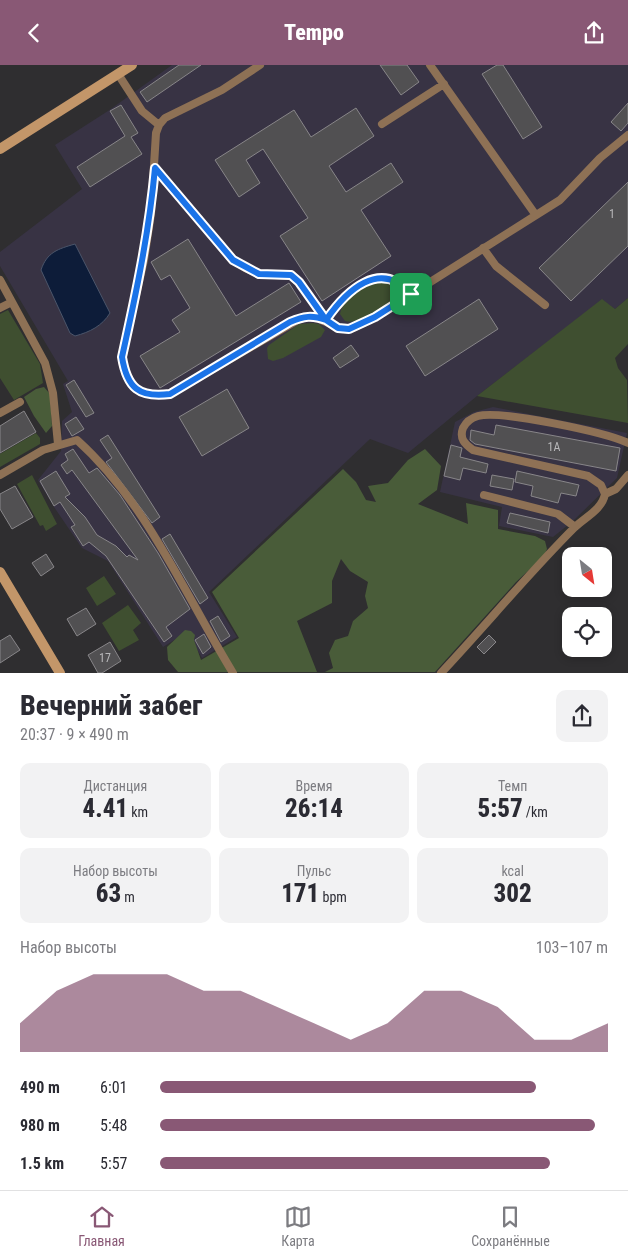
<!DOCTYPE html>
<html lang="ru">
<head>
<meta charset="utf-8">
<style>
	:root { --surface:#fff; --page:#f2f2f3; --text:#2b2b33; --muted:#7c7c81; --line:#e1e1e2; --accent:#895875 }
	body { margin:0; font-family:"Roboto Condensed",sans-serif; background:var(--page); color:var(--text); height:100vh; display:flex; flex-direction:column; font-size:19px; white-space:nowrap }
	* { box-sizing:border-box; margin:0 }
	p { font-size:16px; color:var(--muted) }
	.icon { flex:none; width:28px; height:28px; fill:none; stroke:currentColor; stroke-width:2; stroke-linecap:round; stroke-linejoin:round }
	.map { position:relative; height:608px; overflow:hidden }
	.side { display:flex; flex-direction:column; background:var(--surface); flex:1 }
	.side>* { flex:none }
	.needle { width:32px; rotate:150deg }
	.buttons { position:absolute; left:562px; top:482px; display:grid; gap:10px }
	.buttons a { display:grid; place-items:center; width:50px; height:50px; border-radius:10px; background:var(--surface); box-shadow:0 2px 8px #0003; font-size:25px }
	.pin { position:absolute; display:grid; place-items:center; width:42px; height:42px; color:#fff; margin:-21px; border-radius:10px; box-shadow:0 2px 8px #0006 }
	.round { display:grid; place-items:center; flex:none; width:52px; height:52px; border-radius:10px; background:var(--page) }
	.head { display:flex; align-items:center; justify-content:space-between; height:85px; padding:0 20px }
	h1 { font-size:28px; font-weight:800; line-height:38px }
	.metrics { display:grid; grid-template-columns:repeat(3,1fr); gap:8px; height:85px; padding:5px 20px }
	.metrics div { display:grid; align-content:center; border-radius:10px; background:var(--page); text-align:center }
	.metrics b { font-size:25px; font-weight:800 }
	.metrics small { font-size:14px; font-weight:400 }
	.metrics p { font-size:14px }
	.chart { height:140px; padding:10px 20px }
	.chart p { display:flex; justify-content:space-between }
	.chart svg { width:100%; height:90px; margin-top:5px; fill:var(--accent); opacity:.7 }
	ul { padding:0 20px; list-style:none; font-size:16px }
	li { display:grid; grid-template-columns:80px 60px 1fr; align-items:center; height:38px }
	li i { height:12px; border-radius:6px; background:var(--accent) }
	header { display:flex; justify-content:space-between; align-items:center; height:65px; padding:0 20px; background:var(--accent); color:#fff; font-size:22px; font-weight:800 }
	.tabs { display:flex; justify-content:space-around; align-items:center; height:70px; border-top:1px solid var(--line); background:var(--surface); font-size:14px; color:var(--muted) }
	.tabs a { display:grid; justify-items:center; gap:2px }
	.tabs .on { color:var(--accent) }
	.map>svg:first-child { display:block }
	.industrial { fill:#383344 }
	.green { fill:#3f4f30 }
	.forest { fill:#495c39 }
	.water { fill:#0d1c39; stroke:#4b556a }
	.building { fill:#515052; stroke:#888689 }
	.lines { fill:none; stroke-linecap:round; stroke-linejoin:round }
	.lane { stroke:#8e7155; stroke-width:8 }
	.secondary { stroke:#c39669; stroke-width:10 }
	.route-casing { stroke:#fff; stroke-width:10 }
	.route { stroke:#1a73e8; stroke-width:6 }
	.labels { text-anchor:middle; stroke-width:4; stroke-linejoin:round; paint-order:stroke }
	.number-label { font-size:12px; fill:#b8b8ba }
</style>
</head>
<body>
<header><svg class="icon" aria-label="back" viewBox="0 0 24 24"><path d="M15 5l-7 7 7 7"/></svg>Tempo<svg class="icon" aria-label="share" viewBox="0 0 24 24"><path d="M12 15V3M7 8l5-5 5 5M5 13v7h14v-7"/></svg></header>
<div class="map">
<svg width="628" height="608" viewBox="0 0 628 608">
	<rect width="100%" height="100%" fill="#2f2e30"/>
	<path class="industrial" d="M172,0H628V233L615,244L602,235L477,331L408,388L370,374L209,527L237,572L202,593L187,567L163,582L108,496L82,483L54,442L38,415L61,386L62,356L72,347L63,319L68,316L0,201V187L82,124L55,80L108,46Z
		M493,342L627,368L617,413L573,456L553,472L499,461L502,442L440,427L455,357L474,347Z"/>
	<path class="green" d="M379,216L392,219L403,228C390,238 361,261 345,256L340,249C343,232 365,222 379,216Z
		M628,233V279L615,293L618,303L627,315L628,358L477,331L602,234L615,244Z
		M8,245L40,299L43,318L14,335L0,313V249Z
		M313,258L319,259L325,265L321,272L283,293L273,296L268,294L267,283L269,280L299,259Z
		M36,368L40,373V379L0,402V389Z
		M32,410L57,459L46,466L43,460L40,461L17,419Z
		M104,511L116,529L97,541L86,523Z
		M128,540L141,558L133,565L139,575L119,586L102,558Z"/>
	<path class="forest" d="M44,322L50,329L52,361L46,368L34,351L24,332L36,324Z
		M425,384L441,401L437,425L418,439L468,459L466,438L498,445V464L535,471L545,476L547,484L544,491L516,517L435,607H325L333,603L329,588L335,575L348,571L353,556L368,543L365,531L368,517L350,506L341,494L332,516V538L297,556L317,607H178L168,595L167,582L185,565L191,566L195,570L194,575L201,595L239,573L212,527L343,404L356,417L366,435L376,437L368,421L388,418L408,395Z"/>
	<path class="water" d="M75,179L110,248C102,261 90,267 75,271L70,268L41,205C47,187 58,184 75,179Z"/>
	<path class="building" d="M179,0H201L147,37L140,27Z
		M380,0H407L419,17L401,30Z
		M497,0H503L542,62L523,74L482,9Z
		M628,38V58L621,66L611,57Z
		M121,40L138,68L131,72L142,89L90,122L77,102L125,71L110,46Z
		M356,43L374,71L329,101L346,127L391,98L403,117L361,145L391,191L322,236L280,171L308,153L263,84L246,95L260,118L239,132L215,95L294,45L311,72Z
		M628,117V181L571,236L539,203Z
		M188,174L236,251L289,218L301,237L160,323L140,291L180,267L172,255L190,243L170,210L161,215L151,197Z
		M479,234L498,264L425,311L406,281Z
		M351,280L359,291L340,303L333,293Z
		M74,315L94,348L86,352L66,320Z
		M227,324L249,363L202,391L179,352Z
		M24,346L36,367L0,388V361Z
		M76,352L84,364L72,371L65,359Z
		M496,360L620,383L616,406L475,379L470,375L471,365L494,370Z
		M108,370L160,452L152,458L106,397L112,393L100,375Z
		M451,380L462,383L460,392L488,399L486,408L463,403L460,415L444,411Z
		M73,384L89,408L97,403L120,430L158,488L190,544L166,562L172,571L164,577L106,491L89,477L83,481L71,462L75,460L60,437L54,441L40,416L56,406L70,429L65,432L85,452L97,470L116,481L127,492L129,490L138,495L72,405L67,409L61,400L68,395L65,389Z
		M517,406L579,420L576,431L561,428L558,438L531,431L533,421L515,417Z
		M492,410L514,414L512,425L490,421Z
		M15,421L33,452L12,464L0,444V429Z
		M510,448L550,457L548,468L507,458Z
		M170,469L208,533L200,539L162,474Z
		M46,489L54,502L41,511L32,498Z
		M86,543L96,559L77,571L67,554Z
		M218,551L230,571L221,577L210,556Z
		M204,569L211,582L203,589L195,575Z
		M10,570L20,585L0,598V576Z
		M489,570L496,577L484,589L477,582Z
		M110,577L121,596L102,608H98L88,590Z"/>
	<g class="lines">
		<path class="lane" d="M260,0L222,25L165,53L159,60L156,68L151,149L144,195L122,292C127,323 139,333 170,329L303,252C322,250 336,266 349,264C358,262 367,255 375,252L560,135L600,93L628,70
			M430,0L535,149
			M118,9L142,46L159,60
			M382,59L444,19
			M155,103L233,195L245,203L259,209L291,211L299,217L326,255C346,226 379,193 411,229
			M483,183L496,201L545,240
			M0,215L45,298L53,328L58,379
			M0,243L12,237
			M0,348L20,337
			M0,410L43,385L77,375C147,438 184,528 233,608
			M605,429L616,424L628,410
			M484,430L558,449L575,462
			M441,608C486,560 528,509 574,463C585,452 602,445 605,429L601,420L588,411L473,385C465,379 459,374 463,363C466,357 471,353 478,351C500,345 605,367 628,378"/>
		<path class="secondary" d="M0,84L132,0
			M0,507L60,608"/>
	</g>
	<g class="lines">
		<g class="route-casing">
			<path id="route" d="M411,229L375,252L349,264L338,263L326,255L299,217L291,210L259,209L233,195L155,103C149,168 136,229 122,292C127,323 139,333 170,329L290,257C304,251 312,250 326,255C346,226 380,193 411,229"/>
		</g>
		<use href="#route" class="route"/>
	</g>
	<g class="labels">
		<g class="number-label">
			<text x="612" y="153">1</text>
			<text x="554" y="386">1А</text>
			<text x="105" y="597">17</text>
		</g>
	</g>
</svg>
<div class="buttons">
<a><svg class="needle" viewBox="-14 -14 28 28"><path d="M0-13l5 13h-10z" fill="#e53935"/><path d="M0 13l5-13h-10z" fill="#7c7c81"/></svg></a>
<a><svg class="icon" aria-label="locate" viewBox="0 0 24 24"><circle cx="12" cy="12" r="6"/><path d="M12 2v4M12 18v4M2 12h4M18 12h4"/></svg></a>
</div>
<div class="pin" style="left:411px;top:229px;background:#1e9e55"><svg class="icon" aria-label="arrive" viewBox="0 0 24 24"><path d="M6 21V4h12l-3 4 3 4H6"/></svg></div>
</div>
<section class="side">
<div class="head"><div><h1>Вечерний забег</h1><p>20:37 · 9 × 490 m</p></div><a class="round"><svg class="icon" aria-label="share" viewBox="0 0 24 24"><path d="M12 15V3M7 8l5-5 5 5M5 13v7h14v-7"/></svg></a></div>
<div class="metrics">
<div><p>Дистанция</p><b>4.41<small> km</small></b></div>
<div><p>Время</p><b>26:14</b></div>
<div><p>Темп</p><b>5:57<small> /km</small></b></div>
</div>
<div class="metrics">
<div><p>Набор высоты</p><b>63<small> m</small></b></div>
<div><p>Пульс</p><b>171<small> bpm</small></b></div>
<div><p>kcal</p><b>302</b></div>
</div>
<div class="chart"><p><span>Набор высоты</span>103–107 m</p>
<svg viewBox="0 0 160 44" preserveAspectRatio="none"><path d="M0 44V30L10 14L20 6L30 6L40 6L50 14L60 14L70 22L80 30L90 38L100 30L110 14L120 14L130 22L140 38L150 38L160 30V44z"/></svg>
</div>
<ul>
<li><b>490 m</b>6:01<i style="width:84%"></i></li>
<li><b>980 m</b>5:48<i style="width:97%"></i></li>
<li><b>1.5 km</b>5:57<i style="width:87%"></i></li>
</ul>
</section>
<nav class="tabs">
<a class="on"><svg class="icon" aria-label="home" viewBox="0 0 24 24"><path d="M3 11l9-7 9 7M6 9v11h12V9"/></svg>Главная</a>
<a><svg class="icon" aria-label="map" viewBox="0 0 24 24"><path d="M3 6l6-2 6 2 6-2v14l-6 2-6-2-6 2zM9 4v14M15 6v14"/></svg>Карта</a>
<a><svg class="icon" aria-label="saved" viewBox="0 0 24 24"><path d="M7 4h10v16l-5-4-5 4z"/></svg>Сохранённые</a>
</nav>
</body>
</html>
